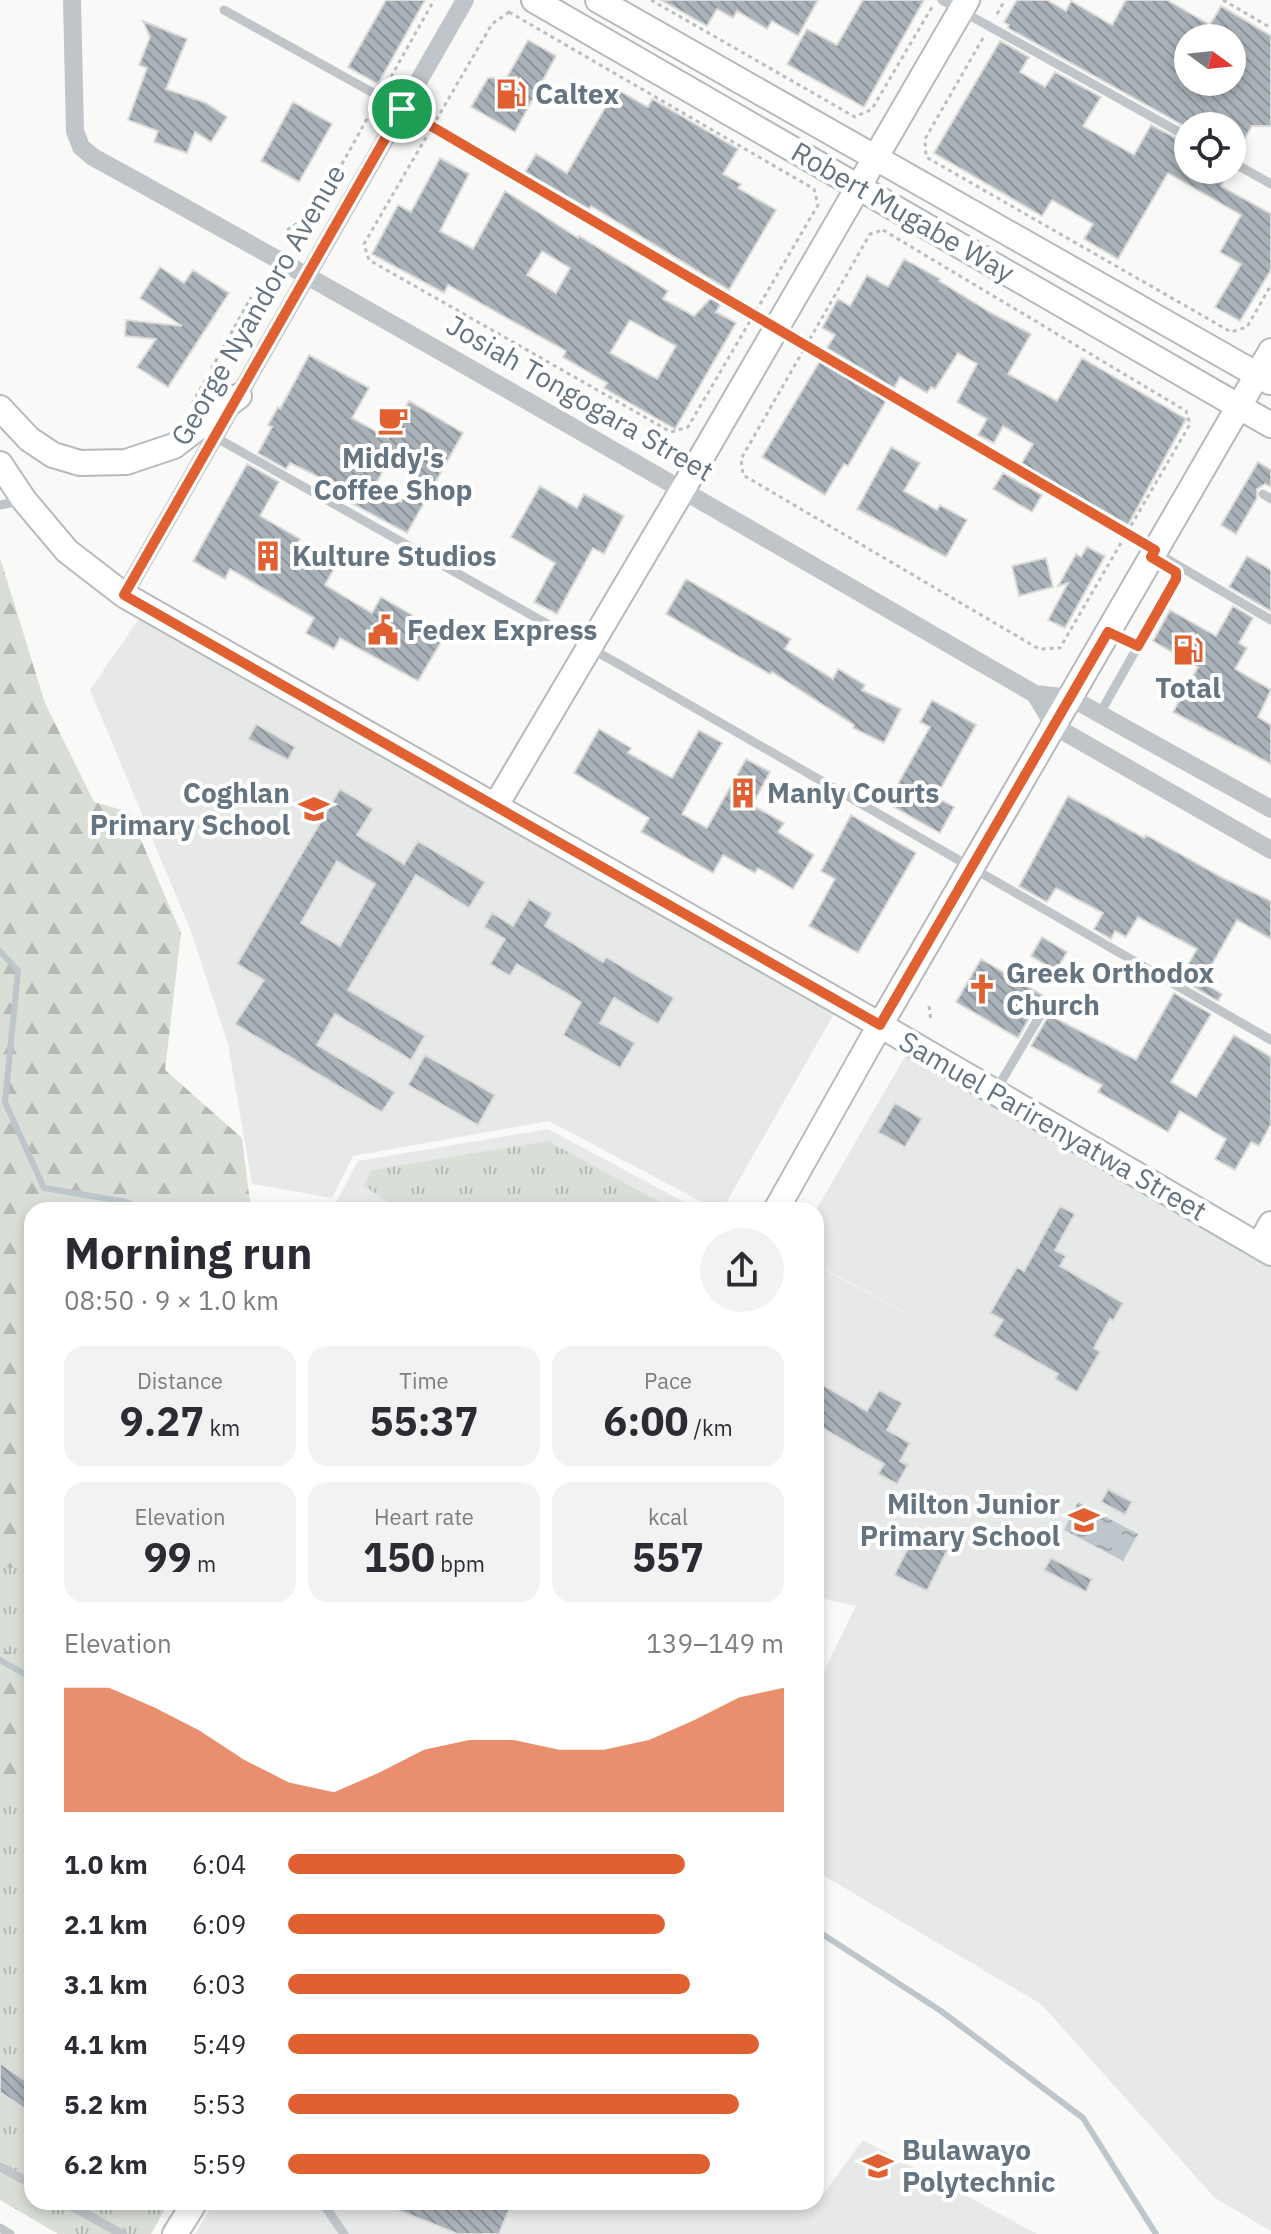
<!DOCTYPE html>
<html lang="en">
<head>
<meta charset="utf-8">
<style>
	:root { --surface:#fff; --page:#f2f2f3; --text:#2b2b33; --muted:#7c7c81; --accent:#e06031 }
	body { margin:0; font-family:"IBM Plex Sans",sans-serif; background:var(--page); color:var(--text); height:100vh; display:flex; flex-direction:column; font-size:30px; white-space:nowrap }
	* { box-sizing:border-box; margin:0 }
	p { font-size:26px; color:var(--muted) }
	.icon { flex:none; width:44px; height:44px; fill:none; stroke:currentColor; stroke-width:2; stroke-linecap:round; stroke-linejoin:round }
	.map { position:relative; flex:1; overflow:hidden }
	.panel { position:absolute; left:24px; top:1202px; width:800px; height:1008px; display:flex; flex-direction:column; background:var(--surface); border-radius:24px; box-shadow:0 4px 12px #0003 }
	.panel>* { flex:none }
	.needle { width:52px; rotate:105deg }
	.fabs { position:absolute; left:1174px; top:24px; display:grid; gap:16px }
	.fabs a { display:grid; place-items:center; width:72px; height:72px; border-radius:50%; background:var(--surface); box-shadow:0 4px 12px #0003; font-size:40px }
	.pin { position:absolute; display:grid; place-items:center; width:68px; height:68px; color:#fff; margin:-34px; border:4px solid #fff; border-radius:50%; box-shadow:0 2px 8px #0007 }
	.round { display:grid; place-items:center; flex:none; width:84px; height:84px; border-radius:42px; background:var(--page) }
	.head { display:flex; align-items:center; justify-content:space-between; height:136px; padding:0 40px }
	h1 { font-size:44px; font-weight:700; line-height:60px }
	.stats { display:grid; grid-template-columns:repeat(3,1fr); gap:12px; height:136px; padding:8px 40px }
	.stats div { display:grid; align-content:center; border-radius:20px; background:var(--page); text-align:center }
	.stats b { font-size:40px; font-weight:700 }
	.stats small { font-size:22px; font-weight:400 }
	.stats p { font-size:22px }
	.chart { height:224px; padding:16px 40px }
	.chart p { display:flex; justify-content:space-between }
	.chart svg { width:100%; height:144px; margin-top:8px; fill:var(--accent); opacity:.7 }
	ul { padding:0 40px; list-style:none; font-size:26px }
	li { display:grid; grid-template-columns:128px 96px 1fr; align-items:center; height:60px }
	li i { height:20px; border-radius:10px; background:var(--accent) }
	.map>svg:first-child { display:block }
	.built { fill:#e7e8e8 }
	.grass { fill:url(#grass-tufts) }
	.forest { fill:url(#forest-firs) }
	.water { fill:url(#water-ripples) }
	.lines { fill:none; stroke-linecap:round; stroke-linejoin:round }
	.stream { stroke:#bcc6cb; stroke-width:6 }
	.building { fill:url(#building-back-hatch); stroke:#dbdbd9; stroke-width:2; fill-rule:evenodd }
	.secondary-casing { stroke:#b5babf; stroke-width:28 }
	.path { stroke:#bbbec1; stroke-width:3; stroke-dasharray:4 4; stroke-linecap:butt }
	.lane { stroke:#c0c5c9; stroke-width:9 }
	.street { stroke:#c0c5c9; stroke-width:18 }
	.secondary { stroke:#fff; stroke-width:24 }
	.route-casing { stroke:#fff; stroke-width:16 }
	.route { stroke:#e06031; stroke-width:10 }
	.labels { text-anchor:middle; stroke-width:8; stroke-linejoin:round; paint-order:stroke }
	.poi-label { font-size:28px; font-weight:bold; fill:#657481; stroke:#fff; text-anchor:start }
	.street-label { font-size:28px; fill:#657481; stroke:#fff }
</style>
</head>
<body>
<div class="map">
<svg width="1271" height="2234" viewBox="0 0 1271 2234">
	<defs>
		<pattern id="grass-tufts" width="24" height="20" patternUnits="userSpaceOnUse" patternTransform="scale(2)"><rect width="24" height="20" fill="#d9ded6"/><path d="M3 7l-1-3M5 7V3M7 7l1-3M15 17l-1-3M17 17v-4M19 17l1-3" fill="none" stroke="#b4b9b3"/></pattern>
		<pattern id="forest-firs" width="22" height="20" patternUnits="userSpaceOnUse" patternTransform="scale(2)"><rect width="22" height="20" fill="#d9ded6"/><path d="M5 1l3.5 6h-7zM16 11l3.5 6h-7z" fill="#b4b9b3"/></pattern>
		<pattern id="water-ripples" width="26" height="14" patternUnits="userSpaceOnUse" patternTransform="scale(2)"><rect width="26" height="14" fill="#bcc6cb"/><path d="M2 4q2-2 4 0t4 0M15 11q2-2 4 0t4 0" fill="none" stroke="#9ca5aa"/></pattern>
		<pattern id="building-back-hatch" width="6" height="6" patternUnits="userSpaceOnUse" patternTransform="scale(2)"><rect width="6" height="6" fill="#a9b2b8"/><path d="M-1 5l2 2M0 0l6 6M5-1l2 2" fill="none" stroke="#8d959b"/></pattern>
	</defs>
	<rect width="100%" height="100%" fill="#f9f9f7"/>
	<path class="built" d="M142,614L838,1007L722,1210H717L549,1121L353,1156L332,1198L252,1184L228,1044L190,929L90,690Z
		M910,1048L1271,1265V2231L1215,2198L1041,2004L816,1871V1688L856,1606L816,1597V1265L978,1352L816,1264V1210Z
		M548,1129L699,1210H332L358,1161Z
		M863,2140L1037,2234H195L214,2202H816V2193L822,2196Z"/>
	<path class="grass" d="M548,1141L674,1210H399L363,1185L372,1170Z
		M0,1501L32,1505V2202H169L151,2234H58L0,2200Z"/>
	<path class="forest" d="M0,558L45,703L94,802L129,812L181,933L165,1070L242,1138L251,1210H32V1569L0,1567Z
		M0,1648L32,1664V1806L0,1788Z"/>
	<path class="water" d="M1078,1502L1138,1534L1123,1561L1064,1530Z"/>
	<g class="lines">
		<path class="stream" d="M0,951L18,971L5,1102L44,1188L127,1202L141,1210
			M0,1660L32,1678
			M816,1930L941,2011L1083,2118L1156,2234"/>
	</g>
	<path class="building" d="M386,0H425L378,84L348,67Z
		M661,0H818L798,36L772,21L767,29L737,11L733,18L717,9L707,26Z
		M863,0H924L864,107L787,64L807,29L837,45Z
		M1017,0H1047L1066,11L1071,1L1112,25L1126,0H1167L1210,25L1221,6L1271,36V126H1252L1235,155H1232V126H1188V128L1008,28L1009,25L1004,22ZM1188,38H1232V82H1188Z
		M143,21L187,39L166,89L206,103L227,117L211,142L195,132L187,153L154,142L158,131L128,120L147,68L139,65L150,37Z
		M528,40L556,56L515,132L471,107L488,78L507,77Z
		M1000,41L1029,57L1020,72L1045,87L1055,72L1101,97L1083,126L1134,155L1151,125L1188,144V170H1213L1226,177L1221,186L1271,214V270L1240,321L1215,307L1241,264L1220,252L1241,215L1168,173L1118,259L1084,239L1093,224L1052,200L1042,216L934,153Z
		M616,89L648,107L652,99L738,149L723,174L741,184L738,188L776,210L729,290L591,206L589,209L525,172L536,154L567,173Z
		M293,102L332,124L299,182L261,161Z
		M440,158L469,174L440,231L473,249L505,191L578,238L579,236L643,275L668,291L663,299L694,316L712,297L721,303L716,312L736,323L675,429L604,388L607,383L563,357L566,351L448,285L444,293L372,254L398,205L411,212ZM542,251L570,268L556,293L527,275ZM630,320L676,346L657,379L610,353Z
		M904,259L940,279L939,281L991,313L1031,334L1008,374L1057,401L1082,358L1186,419L1128,525L1021,464L1033,444L1003,426L994,443L978,435L987,419L957,402L977,364L958,353L935,389L931,387L927,393L900,377L894,388L827,348L835,335L822,328L838,299L850,306L867,275L888,287Z
		M160,267L184,283L193,270L229,293L168,387L137,367L156,339L125,336L126,320L182,326L140,298Z
		M309,355L369,388L352,418L388,438L409,401L463,433L407,533L340,497L343,491L311,473L290,463L286,469L258,453L272,427L268,425L278,407L280,409ZM395,450L421,466L401,502L374,487Z
		M820,361L886,401L848,466L844,464L825,495L762,457Z
		M891,447L920,463L904,491L937,510L940,505L967,520L946,557L857,509Z
		M1258,462L1271,470V487L1265,484L1257,489V498L1236,534L1221,525Z
		M247,464L279,482L260,516L300,539L297,544L336,565L325,585L372,613L381,597L412,615L408,622L441,642L418,681L340,638L334,649L306,633L314,618L230,569L225,579L193,561Z
		M1003,473L1042,495L1032,512L993,489Z
		M540,486L577,508L584,494L624,516L604,554L593,548L557,614L534,602L555,563L511,537Z
		M1087,547L1105,556L1065,628L1048,620L1068,583L1058,586L1076,554L1081,557Z
		M1247,556L1271,570V611L1229,587Z
		M1046,558L1053,587L1019,596L1012,566Z
		M686,579L791,639L785,649L833,679L838,669L865,685L862,690L901,709L884,743L853,728L854,725L772,672L770,674L731,652L666,614Z
		M1233,606L1253,618L1239,643L1247,648L1235,669L1271,690L1258,717L1271,725V764L1173,712L1198,667L1153,641L1170,610L1216,636Z
		M932,700L976,725L936,797L954,807L940,833L887,803L930,727L920,722Z
		M256,724L295,747L288,760L248,739Z
		M599,729L631,748L628,753L672,778L699,730L722,743L682,814L707,828L746,759L770,772L752,805L784,823L778,832L814,855L793,889L758,868L755,873L723,855L713,873L641,832L649,818L574,773Z
		M340,789L373,809L357,835L404,864L418,841L485,882L469,908L416,875L348,990L425,1036L411,1060L335,1014L317,1045L395,1092L382,1112L235,1024L264,980L237,964ZM337,861L375,884L340,946L301,923Z
		M1068,796L1144,838L1146,835L1223,878L1271,901V939L1237,920L1202,982L1222,994L1218,1001L1180,979L1197,949L1138,917L1126,937L1115,931L1111,939L1094,929L1103,913L1056,888L1047,902L1019,886Z
		M851,815L916,853L858,953L809,926L835,879L821,871Z
		M529,899L552,913L545,926L603,962L606,957L674,998L658,1024L614,998L600,1023L635,1043L620,1068L563,1035L581,1002L517,964L510,976L490,964L505,939L484,927L492,913L513,926Z
		M1042,937L1067,952L1056,971L1031,956Z
		M981,959L1042,995L1018,1038L956,1002Z
		M1174,993L1211,1014L1171,1082L1196,1097L1234,1035L1271,1057V1124L1259,1146L1251,1142L1235,1170L1215,1159L1226,1139L1180,1111L1168,1132L1098,1092L1102,1085L1031,1046L1049,1015L1136,1060Z
		M425,1055L495,1095L478,1125L408,1085Z
		M895,1103L922,1119L905,1147L878,1132Z
		M1060,1206L1075,1214L1055,1250L1066,1256L1060,1266L1123,1303L1113,1321L1110,1319L1094,1348L1100,1352L1077,1392L1055,1379L1058,1374L993,1336L1003,1320L990,1313L1017,1267L1024,1271Z
		M816,1381L867,1411L879,1390L902,1403L887,1430L910,1443L900,1461L908,1465L897,1484L878,1474L884,1464L816,1424Z
		M1108,1489L1132,1502L1125,1515L1101,1502Z
		M918,1529L950,1545L927,1591L894,1575Z
		M1051,1558L1092,1579L1086,1592L1044,1570Z
		M0,2063L32,2085V2114L0,2092Z
		M378,2202H512L499,2234H458Z"/>
	<g class="lines">
		<g class="secondary-casing">
			<path id="secondary" d="M534,0L1271,425
				M598,0L1270,382
				M0,408L29,439L53,455L80,463L126,462L174,446L239,396
				M0,464L24,500L67,551L124,595L880,1025L1271,1253
				M496,805L683,489L967,0
				M776,1210L880,1025L1271,351
				M1259,1246L1271,1224
				M175,2234L195,2202"/>
		</g>
		<path class="path" d="M651,0L855,117L872,109L932,7
			M1223,0L1271,28
			M509,12L814,189L818,205L688,427L671,432L369,260L364,244L492,24Z
			M997,14L1005,0
			M983,38L925,139L926,157L1231,332L1247,327L1271,285
			M387,84L434,0
			M287,230L316,211L373,108
			M883,230L1186,411L1190,424L1060,648L1039,649L743,475L741,459L870,234Z
			M192,404L251,297
			M929,1006L931,1021"/>
		<path class="lane" d="M942,0L1188,137
			M224,10L402,109L778,327L966,441L1271,620
			M1232,162L1271,184
			M215,437L622,666L1271,1040
			M1263,494L1271,499
			M0,505L20,501
			M1109,632L1138,646
			M1099,715L1176,579L1173,569L1154,558
			M995,1092L1044,1009
			M0,2167L32,2184
			M64,2202L122,2234
			M322,2202L344,2234
			M0,2228L10,2234"/>
		<path class="street" d="M72,0L75,131L81,147L93,157C410,331 722,513 1035,694L1071,698L1271,809
			M124,595L465,0
			M1035,694L1054,726L1271,850"/>
		<use href="#secondary" class="secondary"/>
	</g>
	<g class="lines">
		<g class="route-casing">
			<path id="route" d="M402,109L1155,550L1151,557L1176,572V579L1138,646L1108,632L880,1025L124,595Z"/>
		</g>
		<use href="#route" class="route"/>
	</g>
	<defs>
		<g id="fuel-bare" transform="scale(2.4)"><path d="M-5.5-6h7V0h2V4h1.3V-2.5L3-4.5l.8-.8L6-3V5H2.5V1h-1V6h-7ZM-4.2-4.7v3.2H.2V-4.7Z" fill="#e06031" stroke="#fff" stroke-width="2.5" paint-order="stroke"/></g>
		<g id="cafe-bare" transform="scale(2.4)"><path d="M-5.5-4.5H6V0H3Q3 3.5 0 3.5H-2.5Q-5.5 3.5-5.5 0ZM3-3.2v2h1.7v-2ZM-6 4.5H4V6H-6Z" fill="#e06031" stroke="#fff" stroke-width="2.5" paint-order="stroke"/></g>
		<g id="building-bare" transform="scale(2.4)"><path d="M-4-6H4V6H1V3H-1V6H-4ZM-2.5-4.3h1.7v1.8h-1.7ZM.8-4.3h1.7v1.8H.8ZM-2.5-1h1.7V.8h-1.7ZM.8-1h1.7V.8H.8Z" fill="#e06031" stroke="#fff" stroke-width="2.5" paint-order="stroke"/></g>
		<g id="civic-bare" transform="scale(2.4)"><path d="M-.6-6.5H3V-4.5H.6V-3L4-1V1h2V6H-6V1h2V-1L-.6-3ZM-1.2 2.5V6h2.4V2.5Z" fill="#e06031" stroke="#fff" stroke-width="2.5" paint-order="stroke"/></g>
		<g id="school-bare" transform="scale(2.4)"><path d="M0-5L7-2L0 1L-7-2ZM-4 1L0 2.5L4 1V4Q0 6-4 4Z" fill="#e06031" stroke="#fff" stroke-width="2.5" paint-order="stroke"/></g>
		<g id="church-bare" transform="scale(2.4)"><path d="M-1.2-6h2.4v3.5h3.3v2.4h-3.3V6h-2.4V-.1h-3.3v-2.4h3.3Z" fill="#e06031" stroke="#fff" stroke-width="2.5" paint-order="stroke"/></g>
		<g id="university-bare" transform="scale(2.4)"><path d="M0-5L7-2L0 1L-7-2ZM-4 1L0 2.5L4 1V4Q0 6-4 4Z" fill="#e06031" stroke="#fff" stroke-width="2.5" paint-order="stroke"/></g>
	</defs>
	<g fill-rule="evenodd">
		<use href="#fuel-bare" x="511" y="94"/>
		<use href="#cafe-bare" x="393" y="420"/>
		<use href="#building-bare" x="268" y="556"/>
		<use href="#civic-bare" x="383" y="630"/>
		<use href="#fuel-bare" x="1188" y="650"/>
		<use href="#building-bare" x="743" y="793"/>
		<use href="#school-bare" x="314" y="809"/>
		<use href="#church-bare" x="982" y="989"/>
		<use href="#school-bare" x="1084" y="1520"/>
		<use href="#university-bare" x="878" y="2166"/>
	</g>
	<g class="labels">
		<g class="poi-label">
			<text x="535" y="104">Caltex</text>
			<text x="393" y="468" text-anchor="middle">Middy's<tspan x="393" dy="32">Coffee Shop</tspan></text>
			<text x="292" y="566">Kulture Studios</text>
			<text x="407" y="640">Fedex Express</text>
			<text x="1188" y="698" text-anchor="middle">Total</text>
			<text x="290" y="803" text-anchor="end">Coghlan<tspan x="290" dy="32">Primary School</tspan></text>
			<text x="767" y="803">Manly Courts</text>
			<text x="1006" y="983">Greek Orthodox<tspan x="1006" dy="32">Church</tspan></text>
			<text x="1060" y="1514" text-anchor="end">Milton Junior<tspan x="1060" dy="32">Primary School</tspan></text>
			<text x="902" y="2160">Bulawayo<tspan x="902" dy="32">Polytechnic</tspan></text>
		</g>
		<g class="street-label">
			<text transform="translate(903 212) rotate(30)" y="10">Robert Mugabe Way</text>
			<text transform="translate(258 305) rotate(-60)" y="10">George Nyandoro Avenue</text>
			<text transform="translate(580 398) rotate(30)" y="10">Josiah Tongogara Street</text>
			<text transform="translate(1053 1126) rotate(30)" y="10">Samuel Parirenyatwa Street</text>
		</g>
	</g>
</svg>
<div class="fabs">
<a><svg class="needle" viewBox="-14 -14 28 28"><path d="M0-13l5 13h-10z" fill="#e53935"/><path d="M0 13l5-13h-10z" fill="#7c7c81"/></svg></a>
<a><svg class="icon" aria-label="locate" viewBox="0 0 24 24"><circle cx="12" cy="12" r="6"/><path d="M12 2v4M12 18v4M2 12h4M18 12h4"/></svg></a>
</div>
<div class="pin" style="left:402px;top:109px;background:#1e9e55"><svg class="icon" aria-label="arrive" viewBox="0 0 24 24"><path d="M6 21V4h12l-3 4 3 4H6"/></svg></div>
<section class="panel">
<div class="head"><div><h1>Morning run</h1><p>08:50 · 9 × 1.0 km</p></div><a class="round"><svg class="icon" aria-label="share" viewBox="0 0 24 24"><path d="M12 15V3M7 8l5-5 5 5M5 13v7h14v-7"/></svg></a></div>
<div class="stats">
<div><p>Distance</p><b>9.27<small> km</small></b></div>
<div><p>Time</p><b>55:37</b></div>
<div><p>Pace</p><b>6:00<small> /km</small></b></div>
</div>
<div class="stats">
<div><p>Elevation</p><b>99<small> m</small></b></div>
<div><p>Heart rate</p><b>150<small> bpm</small></b></div>
<div><p>kcal</p><b>557</b></div>
</div>
<div class="chart"><p><span>Elevation</span>139–149 m</p>
<svg viewBox="0 0 160 44" preserveAspectRatio="none"><path d="M0 44V6L10 6L20 12L30 19L40 28L50 35L60 38L70 32L80 25L90 22L100 22L110 25L120 25L130 22L140 16L150 9L160 6V44z"/></svg>
</div>
<ul>
<li><b>1.0 km</b>6:04<i style="width:80%"></i></li>
<li><b>2.1 km</b>6:09<i style="width:76%"></i></li>
<li><b>3.1 km</b>6:03<i style="width:81%"></i></li>
<li><b>4.1 km</b>5:49<i style="width:95%"></i></li>
<li><b>5.2 km</b>5:53<i style="width:91%"></i></li>
<li><b>6.2 km</b>5:59<i style="width:85%"></i></li>
</ul>
</section>
</div>
</body>
</html>
